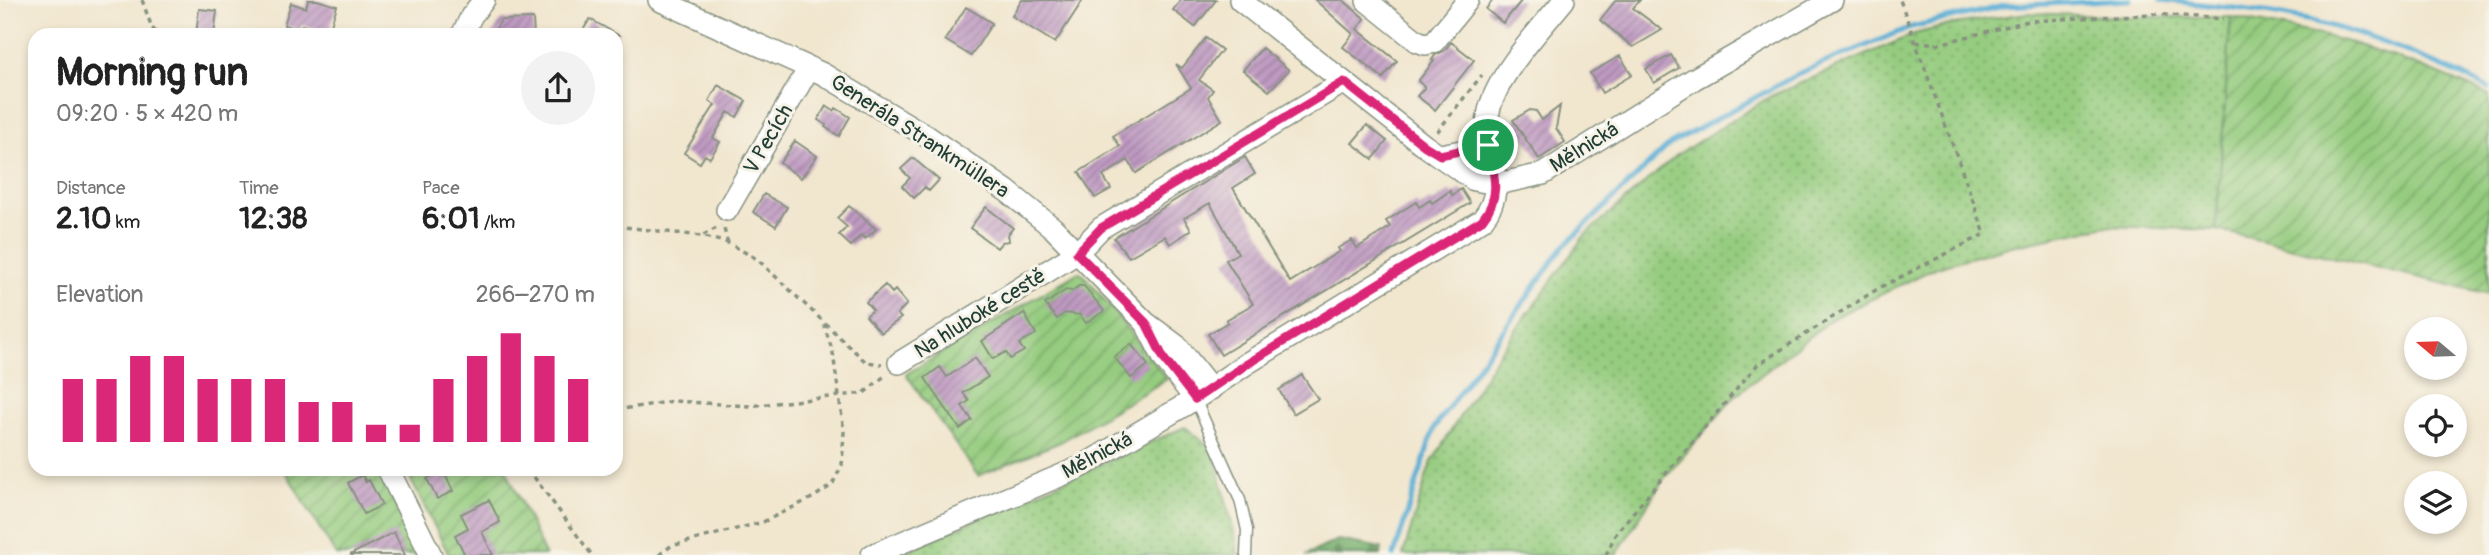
<!DOCTYPE html>
<html lang="en">
<head>
<meta charset="utf-8">
<style>
	:root { --surface:#fff; --page:#f2f2f2; --text:#222; --muted:#767676; --accent:#db2777 }
	body { margin:0; font-family:Pangolin,sans-serif; background:var(--page); color:var(--text); height:100vh; display:flex; flex-direction:column; font-size:26px; white-space:nowrap }
	* { box-sizing:border-box; margin:0 }
	p { font-size:23px; color:var(--muted) }
	.icon { flex:none; width:38px; height:38px; fill:none; stroke:currentColor; stroke-width:2; stroke-linecap:round; stroke-linejoin:round }
	.map { position:relative; flex:1; overflow:hidden }
	.sheet { position:absolute; left:28px; top:28px; width:595px; height:448px; display:flex; flex-direction:column; background:var(--surface); border-radius:21px; box-shadow:0 4px 10px #0003 }
	.sheet>* { flex:none }
	.needle { width:46px; rotate:289deg }
	.controls { position:absolute; left:2404px; top:317px; display:grid; gap:14px }
	.controls a { display:grid; place-items:center; width:63px; height:63px; border-radius:50%; background:var(--surface); box-shadow:0 4px 10px #0003; font-size:35px }
	.pin { position:absolute; display:grid; place-items:center; width:60px; height:60px; color:#fff; margin:-30px; border:4px solid #fff; border-radius:50%; box-shadow:0 2px 7px #0007 }
	.round { display:grid; place-items:center; flex:none; width:74px; height:74px; border-radius:37px; background:var(--page) }
	.head { display:flex; align-items:center; justify-content:space-between; height:119px; padding:0 28px }
	h1 { font-size:38px; font-weight:800; line-height:52px }
	.figures { display:grid; grid-template-columns:repeat(3,1fr); gap:10px; height:119px; padding:7px 28px }
	.figures div { display:grid; align-content:center }
	.figures b { font-size:30px; font-weight:800 }
	.figures small { font-size:19px; font-weight:400 }
	.figures p { font-size:19px }
	.chart { height:196px; padding:14px 28px }
	.chart p { display:flex; justify-content:space-between }
	.chart svg { width:100%; height:126px; margin-top:7px; stroke:var(--accent); stroke-width:6 }
	.map>svg:first-child { display:block }
	.grass { fill:url(#grass-dots); stroke:#5a845a; stroke-width:2 }
	.forest { fill:url(#forest-firs); stroke:#4c7651; stroke-width:2 }
	.garden { fill:url(#garden-furrows); stroke:#5a845a; stroke-width:2 }
	.lines { fill:none; stroke-linecap:round; stroke-linejoin:round }
	.stream { stroke:#59aed5; stroke-width:5 }
	.building { fill:url(#building-hatch) }
	.lane-casing { stroke:#889281; stroke-width:13 }
	.street-casing { stroke:#889281; stroke-width:24 }
	.path { stroke:#889281; stroke-width:3.5; stroke-dasharray:5 5; stroke-linecap:butt }
	.lane { stroke:#fff; stroke-width:10 }
	.street { stroke:#fff; stroke-width:21 }
	.route-casing { stroke:#fff; stroke-width:14 }
	.route { stroke:#db2777; stroke-width:9 }
	.labels { text-anchor:middle; stroke-width:6; stroke-linejoin:round; paint-order:stroke }
	.street-label { font-size:21px; fill:#1f3d34; stroke:#f7f3e8 }
</style>
</head>
<body>
<div class="map">
<svg width="2489" height="555" viewBox="0 0 2489 555">
	<defs>
		<pattern id="grass-dots" width="8" height="8" patternUnits="userSpaceOnUse" patternTransform="scale(1.75)"><rect width="8" height="8" fill="#95cc7f"/><path d="M2 2h.1M6 6h.1" fill="none" stroke="#79a769" stroke-width="1.8" stroke-linecap="round"/></pattern>
		<pattern id="forest-firs" width="22" height="20" patternUnits="userSpaceOnUse" patternTransform="scale(1.75)"><rect width="22" height="20" fill="#78b06e"/><path d="M5 1l3.5 6h-7zM16 11l3.5 6h-7z" fill="#62905b"/></pattern>
		<pattern id="garden-furrows" width="10" height="10" patternUnits="userSpaceOnUse" patternTransform="scale(1.75)"><rect width="10" height="10" fill="#95cc7f"/><path d="M-1 1l2-2M0 10L10 0M9 11l2-2" fill="none" stroke="#79a769"/></pattern>
		<pattern id="building-hatch" width="6" height="6" patternUnits="userSpaceOnUse" patternTransform="scale(1.75)"><rect width="6" height="6" fill="#bf9ac2"/><path d="M-1 1l2-2M0 6l6-6M5 7l2-2" fill="none" stroke="#9b7f9e"/></pattern>
	</defs>
	<rect width="100%" height="100%" fill="#f7f3e8"/>
	<filter id="ink" filterUnits="userSpaceOnUse"><feTurbulence type="fractalNoise" baseFrequency=".0143" numOctaves="2"/><feDisplacementMap in="SourceGraphic" scale="14" xChannelSelector="R" yChannelSelector="G"/><feConvolveMatrix kernelMatrix="1 2 1 2 8 2 1 2 1" color-interpolation-filters="sRGB"/></filter>
	<filter id="wash" filterUnits="userSpaceOnUse"><feTurbulence type="fractalNoise" baseFrequency=".00686" numOctaves="4" result="noise"/><feDisplacementMap in="SourceGraphic" scale="28" xChannelSelector="R" yChannelSelector="G"/><feGaussianBlur stdDeviation="1.57" result="paint"/><feColorMatrix in="noise" values="0 0 0 0 0 0 0 0 0 0 0 0 0 0 0 0 0 1.4 0 .05"/><feComposite in="paint" operator="in"/></filter>
	<g filter="url(#wash)">
		<rect width="100%" height="100%" fill="#f1e6ce"/>
		<path class="grass" d="M2027,13L2130,17H2231L2216,230L2107,226L2011,246L1937,267L1831,319L1735,396L1665,477L1616,555H1403L1430,465L1497,356L1585,235L1677,155L1771,96L1914,34L1954,24Z
			M1185,427L1213,449L1237,544V555H897Z"/>
		<path class="forest" d="M1338,540L1382,548L1381,555H1306Z"/>
		<path class="garden" d="M2231,17C2261,23 2291,28 2321,35C2379,49 2435,71 2489,95V294L2216,230Z
			M1079,272L1086,277L1167,379L1060,442L978,476L906,374Z
			M284,469H378L421,555H336Z
			M427,469H506L545,555H449L410,478Z"/>
		<g class="lines">
			<path class="stream" d="M2161,0C2203,5 2247,8 2288,16C2358,29 2426,58 2489,88
				M1394,555L1434,428L1562,248L1670,144L1802,72L1911,27L2004,6L2130,0"/>
		</g>
		<g id="blocks">
			<path class="building" d="M308,0H317L337,6L328,34L302,25L300,30L284,25L291,3L306,8Z
				M1022,0H1083L1055,43L1012,16Z
				M1181,0H1216L1195,27L1173,10Z
				M1315,0H1343L1365,19L1357,29L1397,61L1383,78L1343,47L1353,34Z
				M1493,0H1522L1503,23L1486,9Z
				M1616,0H1640L1633,8L1662,30L1633,47L1600,20Z
				M966,7L992,23L971,56L945,40Z
				M199,9L217,11L214,35H196Z
				M533,19L534,35H492L501,20Z
				M590,19L618,35H580Z
				M1206,38L1222,50L1199,80L1213,90L1208,97L1222,120L1136,173L1128,160L1103,176L1111,189L1095,198L1079,172L1120,146L1113,136L1191,88L1176,64L1182,68Z
				M1451,42L1474,60L1435,110L1417,96L1425,87L1418,81L1434,61L1432,60L1435,55L1444,51Z
				M1262,48L1289,70L1269,91L1243,70Z
				M1671,55L1679,68L1654,83L1646,69Z
				M1620,56L1632,75L1602,93L1590,73Z
				M718,85L746,101L737,117L728,112L713,138L720,142L710,158L705,155L700,163L684,153L715,105L709,101Z
				M826,106L834,111L836,108L850,117L839,136L825,127L826,125L818,120Z
				M1560,106L1556,128L1565,142L1539,159L1513,120L1530,110L1536,111L1542,120Z
				M1367,125L1387,141L1373,159L1352,143Z
				M795,141L817,156L801,178L780,163Z
				M1245,157L1255,174L1233,188L1290,282L1340,251L1338,248L1352,240L1357,248L1390,227L1386,221L1416,202L1419,207L1430,200L1432,203L1450,191L1452,195L1461,189L1470,203L1221,355L1208,334L1228,322L1226,320L1253,304L1226,260L1238,253L1210,203L1184,218L1191,230L1170,244L1165,236L1129,257L1114,238Z
				M913,158L939,180L929,191L925,187L914,198L902,186L910,178L901,169Z
				M764,194L787,207L776,226L753,212Z
				M849,206L876,229L865,239L861,235L851,246L839,235L847,227L837,218Z
				M986,207L1013,228L1008,234L1009,241L1002,242L997,248L970,228Z
				M885,285L892,293L895,290L907,304L897,314L901,318L881,333L866,316L873,310L866,302Z
				M1079,286H1084L1104,311L1086,323L1080,315L1065,313L1057,319L1045,304L1066,290L1072,291Z
				M1024,313L1036,334L1019,344L1024,351L1010,359L1006,352L993,359L982,341Z
				M1131,344L1148,365L1131,378L1114,357Z
				M975,358L988,377L963,393L969,401L962,406L972,420L960,429L925,378L940,367L947,377Z
				M1302,375L1318,399L1293,414L1279,390Z
				M443,470L453,491L437,499L427,479Z
				M362,475L366,482L369,480L382,505L364,514L348,483Z
				M489,500L500,522L482,532L493,555H465L455,535L468,528L461,514Z
				M394,532L405,555H350Z"/>
		</g>
	</g>
	<g filter="url(#ink)">
		<use href="#blocks" fill-opacity="0" stroke="#889281" stroke-width="2"/>
		<g class="lines">
			<g class="lane-casing">
				<path id="lane" d="M1195,399L1240,500L1247,530L1246,555"/>
			</g>
			<g class="street-casing">
				<path id="street" d="M659,0L823,74L925,135L1007,191L1053,228L1146,323L1177,346L1211,389
					M1240,0L1425,146L1474,180L1497,184L1543,174L1694,79L1832,0
					M1367,1L1417,41L1425,44L1434,42L1468,0
					M462,35L472,15L484,0
					M1440,155L1488,146
					M727,210L809,68
					M1148,328L1164,359L1195,399
					M899,363L1077,253L1101,228L1344,82
					M388,469L431,555
					M872,555L1081,467L1195,399L1246,364L1482,220C1513,182 1479,154 1489,111C1498,73 1539,31 1564,0"/>
			</g>
			<path class="path" d="M142,0L152,28L159,35
				M1916,42L1939,44L2028,21L2154,14L2224,19
				M1437,132L1482,75
				M616,226L701,236L728,243L757,259L866,362L882,364
				M724,229L728,243
				M703,235L721,226
				M616,410L674,401L749,406L839,396L864,393L887,374
				M528,469L592,555
				M659,555L671,546L763,522L814,497L832,485L842,465L844,432L833,353L824,324
				M1606,555L1616,533L1757,365L1879,288L1985,234L1900,0"/>
			<use href="#lane" class="lane"/>
			<use href="#street" class="street"/>
		</g>
	</g>
	<g class="lines" filter="url(#ink)">
		<g class="route-casing">
			<path id="route" d="M1344,82L1425,146L1440,155L1488,145C1494,174 1502,196 1482,220L1247,364L1195,399L1164,359L1146,323L1077,253L1101,228Z"/>
		</g>
		<use href="#route" class="route"/>
	</g>
	<g class="labels">
		<g class="street-label">
			<text transform="translate(920 136) rotate(33)" y="7">Generála Strankmüllera</text>
			<text transform="translate(768 139) rotate(-60)" y="7">V Pecích</text>
			<text transform="translate(1584 147) rotate(-32)" y="7">Mělnická</text>
			<text transform="translate(980 313) rotate(-32)" y="7">Na hluboké cestě</text>
			<text transform="translate(1097 455) rotate(-28)" y="7">Mělnická</text>
		</g>
	</g>
</svg>
<div class="controls">
<a><svg class="needle" viewBox="-14 -14 28 28"><path d="M0-13l5 13h-10z" fill="#e53935"/><path d="M0 13l5-13h-10z" fill="#767676"/></svg></a>
<a><svg class="icon" aria-label="locate" viewBox="0 0 24 24"><circle cx="12" cy="12" r="6"/><path d="M12 2v4M12 18v4M2 12h4M18 12h4"/></svg></a>
<a><svg class="icon" aria-label="layers" viewBox="0 0 24 24"><path d="M12 4l9 5-9 5-9-5zM3 14l9 5 9-5"/></svg></a>
</div>
<div class="pin" style="left:1488px;top:145px;background:#1e9e55"><svg class="icon" aria-label="arrive" viewBox="0 0 24 24"><path d="M6 21V4h12l-3 4 3 4H6"/></svg></div>
<section class="sheet">
<div class="head"><div><h1>Morning run</h1><p>09:20 · 5 × 420 m</p></div><a class="round"><svg class="icon" aria-label="share" viewBox="0 0 24 24"><path d="M12 15V3M7 8l5-5 5 5M5 13v7h14v-7"/></svg></a></div>
<div class="figures">
<div><p>Distance</p><b>2.10<small> km</small></b></div>
<div><p>Time</p><b>12:38</b></div>
<div><p>Pace</p><b>6:01<small> /km</small></b></div>
</div>
<div class="chart"><p><span>Elevation</span>266–270 m</p>
<svg viewBox="0 0 160 44" preserveAspectRatio="none"><path d="M5 44V22M15 44V22M25 44V14M35 44V14M45 44V22M55 44V22M65 44V22M75 44V30M85 44V30M95 44V38M105 44V38M115 44V22M125 44V14M135 44V6M145 44V14M155 44V22"/></svg>
</div>
</section>
</div>
</body>
</html>
